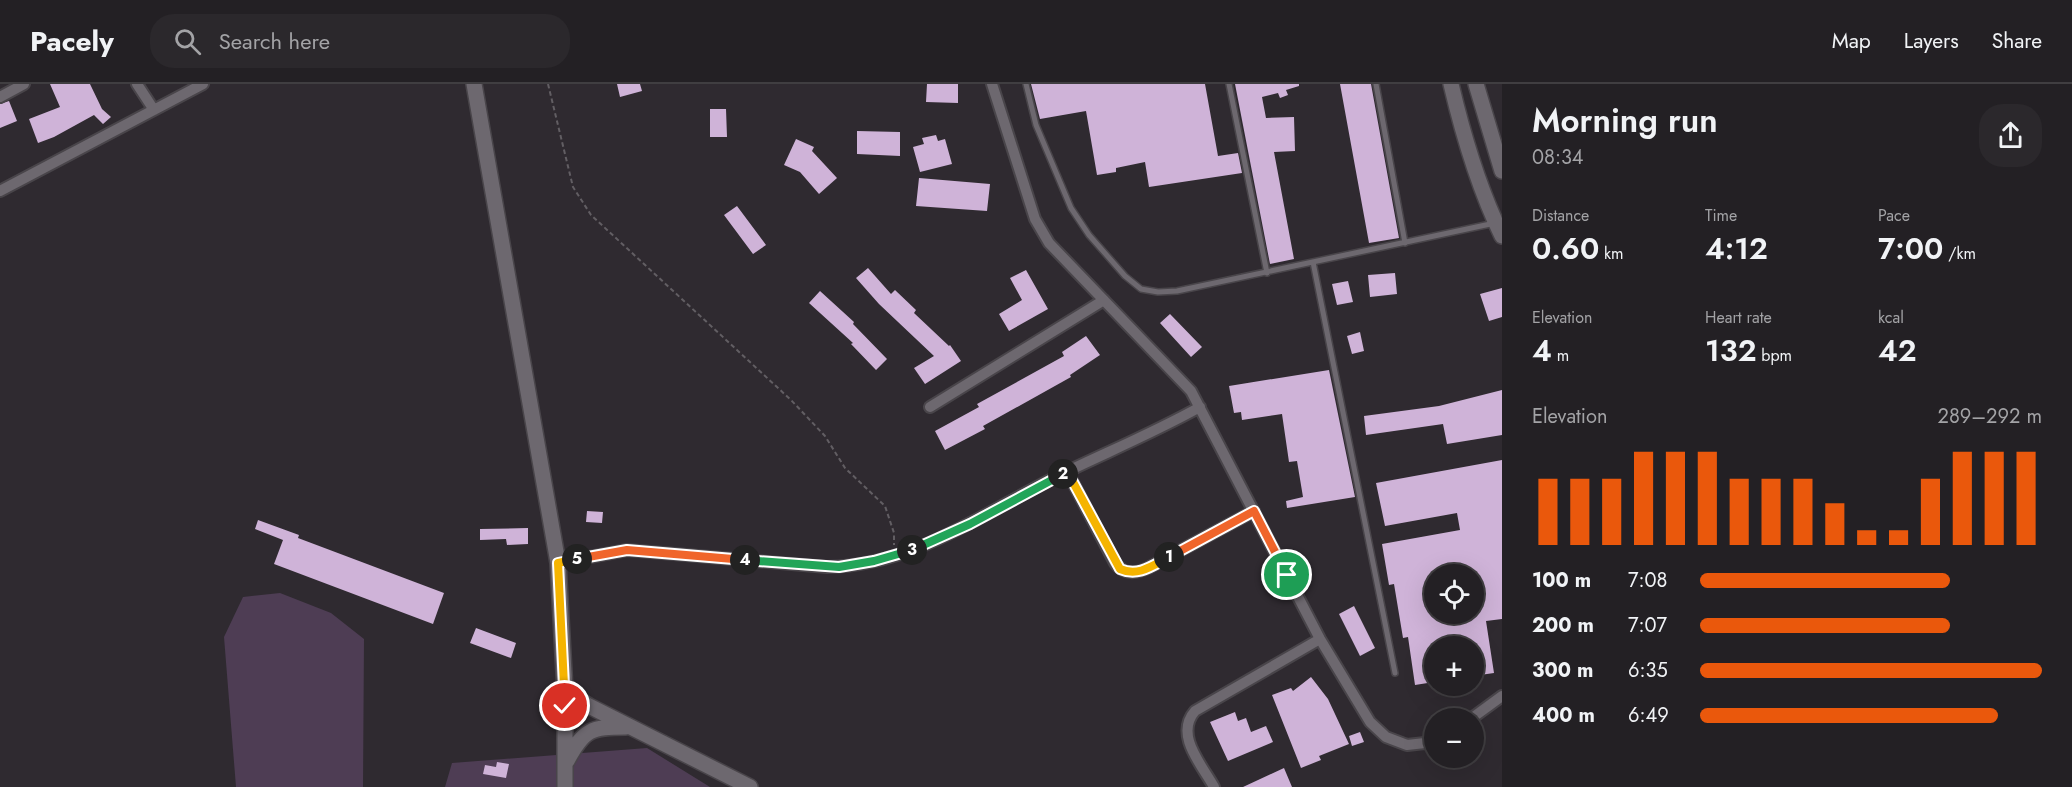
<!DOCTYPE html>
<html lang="en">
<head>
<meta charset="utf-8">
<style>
	:root { --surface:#232024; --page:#2b282c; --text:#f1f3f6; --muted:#a3a3a6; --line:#403e41; --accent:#ea580c }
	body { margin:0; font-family:Jost,sans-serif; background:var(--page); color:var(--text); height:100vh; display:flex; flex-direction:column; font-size:22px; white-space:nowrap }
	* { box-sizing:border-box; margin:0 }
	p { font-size:20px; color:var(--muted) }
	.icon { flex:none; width:33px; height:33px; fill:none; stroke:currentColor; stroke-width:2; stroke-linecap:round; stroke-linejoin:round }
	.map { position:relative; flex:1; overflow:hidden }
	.panel { display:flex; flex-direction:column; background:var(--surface); width:570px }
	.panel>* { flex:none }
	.controls { position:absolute; left:1424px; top:480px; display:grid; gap:12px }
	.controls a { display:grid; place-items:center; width:60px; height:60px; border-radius:50%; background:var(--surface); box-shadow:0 6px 24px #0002,0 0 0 2px var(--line); font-size:30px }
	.pin { position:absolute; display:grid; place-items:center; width:51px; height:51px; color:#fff; margin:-26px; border:3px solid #fff; border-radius:50%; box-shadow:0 2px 6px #0007 }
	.km { position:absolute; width:30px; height:30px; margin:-15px; border-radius:50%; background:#222; color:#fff; font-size:16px; line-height:30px; text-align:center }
	.round { display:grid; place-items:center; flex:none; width:63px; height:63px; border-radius:24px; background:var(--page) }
	.head { display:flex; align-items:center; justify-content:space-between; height:102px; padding:0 30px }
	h1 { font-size:33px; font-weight:600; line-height:45px }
	.stats { display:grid; grid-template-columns:repeat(3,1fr); gap:9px; height:102px; padding:6px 30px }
	.stats div { display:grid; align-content:center }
	.stats b { font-size:30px; font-weight:600 }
	.stats small { font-size:16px; font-weight:400 }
	.stats p { font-size:16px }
	.chart { height:168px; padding:12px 30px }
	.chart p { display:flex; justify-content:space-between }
	.chart svg { width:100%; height:108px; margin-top:6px; stroke:var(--accent); stroke-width:6 }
	ul { padding:0 30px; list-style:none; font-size:20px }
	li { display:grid; grid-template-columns:96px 72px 1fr; align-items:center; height:45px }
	li i { height:15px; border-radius:8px; background:var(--accent) }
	header { display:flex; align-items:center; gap:36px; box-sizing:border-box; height:84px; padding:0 30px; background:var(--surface); border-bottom:2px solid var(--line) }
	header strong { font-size:28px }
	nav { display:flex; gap:33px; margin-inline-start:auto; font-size:21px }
	.search { width:420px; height:54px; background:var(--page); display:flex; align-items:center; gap:15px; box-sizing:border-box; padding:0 21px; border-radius:24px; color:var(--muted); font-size:22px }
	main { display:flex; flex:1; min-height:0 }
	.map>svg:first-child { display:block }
	.green { fill:#4e3d54 }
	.building { fill:#cfb3d8; fill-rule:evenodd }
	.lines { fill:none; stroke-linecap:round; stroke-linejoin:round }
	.lane-casing { stroke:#49454a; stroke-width:8 }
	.street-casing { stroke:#49454a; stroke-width:14 }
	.secondary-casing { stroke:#49454a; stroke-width:18 }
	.path { stroke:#625e63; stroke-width:2; stroke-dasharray:4.5 3; stroke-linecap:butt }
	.lane { stroke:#6d686f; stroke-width:5 }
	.street { stroke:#6d686f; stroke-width:10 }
	.secondary { stroke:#6d686f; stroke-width:15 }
	.split-1-casing { stroke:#fff; stroke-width:12 }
	.split-2-casing { stroke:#fff; stroke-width:12 }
	.split-3-casing { stroke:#fff; stroke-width:12 }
	.split-4-casing { stroke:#fff; stroke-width:12 }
	.split-5-casing { stroke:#fff; stroke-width:12 }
	.split-6-casing { stroke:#fff; stroke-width:12 }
	.split-1 { stroke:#f0652b; stroke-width:8 }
	.split-2 { stroke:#f5b400; stroke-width:8 }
	.split-3 { stroke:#22a559; stroke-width:8 }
	.split-4 { stroke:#22a559; stroke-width:8 }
	.split-5 { stroke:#f0652b; stroke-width:8 }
	.split-6 { stroke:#f5b400; stroke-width:8 }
</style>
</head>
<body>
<header>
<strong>Pacely</strong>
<div class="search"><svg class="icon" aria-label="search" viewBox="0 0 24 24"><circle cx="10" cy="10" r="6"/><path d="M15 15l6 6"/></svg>Search here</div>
<nav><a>Map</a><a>Layers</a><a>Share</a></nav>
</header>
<main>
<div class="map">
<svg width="1502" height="703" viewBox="0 0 1502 703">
	<rect width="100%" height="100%" fill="#2f2a30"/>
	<path class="green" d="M280,509L331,529L364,555L363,703H236L224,553L243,513Z
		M647,664L710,703H445L452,679Z"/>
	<path class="building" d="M50,0H90L102,25L111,33L103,40L94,31L54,53L38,59L29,35L60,23Z
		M617,0H640L642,7L620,13Z
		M927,0H958V19L926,18Z
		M1031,0H1205L1218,72L1238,69L1242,89L1149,103L1145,78L1116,84V88L1097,91L1086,27L1040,35Z
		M1235,0H1299V2L1286,6L1288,11L1280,14L1278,9L1262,13L1266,34L1294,33L1295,67L1274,68L1294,175L1270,180Z
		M1340,0H1371L1399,154L1369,159Z
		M9,17L17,37L0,44V20Z
		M710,25H726L727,53H710Z
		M857,47L900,48V72L857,70Z
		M936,51L938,57L945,55L952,80L920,88L913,63L924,60L922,54Z
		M796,55L814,63L812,67L837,94L819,110L800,88L784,81Z
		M919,94L990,100L987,127L916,122Z
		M737,122L766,161L753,170L724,131Z
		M868,184L891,210L895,206L916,226L914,229L949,262L950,261L961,277L925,300L914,284L934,272L879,220L856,194Z
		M1026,186L1048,225L1009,247L999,230L1022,216L1010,194Z
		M1395,189L1397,210L1370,213L1368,191Z
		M1348,197L1353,218L1337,221L1332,200Z
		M1502,204V233L1489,237L1480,210Z
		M820,207L854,238L853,240L887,275L876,286L851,260L853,259L809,219Z
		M1170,230L1202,263L1191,273L1160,239Z
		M1360,248L1364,267L1352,270L1347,252Z
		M1086,252L1100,271L1070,291L1071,293L983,342L985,345L945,366L935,347L979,323L977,320L1064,272L1062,268Z
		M1329,286L1355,413L1287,424L1286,417L1303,413L1297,377L1289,378L1282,330L1242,336L1241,328L1234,329L1229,302Z
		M1502,306V351L1447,360L1443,340L1366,351L1364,332L1439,322Z
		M1502,376V535L1486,537L1494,589L1473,592V562H1434V598L1415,601L1408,553L1403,554L1394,500L1389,501L1382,460L1460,446L1457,429L1385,442L1376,399ZM1473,487V530H1434V490H1450Z
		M587,427L603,428L602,439L586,438Z
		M258,436L299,451L298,454L444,509L433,540L274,480L283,456L255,445Z
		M528,444V460L507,461L506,455L480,456V445Z
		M1354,522L1375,564L1360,572L1339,530Z
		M476,544L516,559L511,574L470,559Z
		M1311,593L1328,615L1349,660L1319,672L1321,676L1301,684L1272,611L1291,604L1293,607Z
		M1235,628L1238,637L1246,634L1251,648L1266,642L1273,658L1228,677L1210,638Z
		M1360,648L1364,658L1352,662L1349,652Z
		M497,678L509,680L506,694L483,690L485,681L496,683Z
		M1284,684L1292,703H1243Z"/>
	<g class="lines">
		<g class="lane-casing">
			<path id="lane" d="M1026,0L1036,41L1071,124L1089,151L1125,192L1141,205L1158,208L1177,207L1495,139
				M1229,0L1267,189
				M1376,0L1405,159
				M1313,178L1395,589"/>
		</g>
		<g class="street-casing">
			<path id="street" d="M137,0L154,26
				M992,0L1035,135L1049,159L1191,307L1320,555L1370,638L1386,653L1407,661L1434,658
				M0,13L24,0
				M0,107L203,0
				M930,323L1104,216
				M1067,387L1115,479C1124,491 1135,490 1148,484L1254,427
				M558,479L627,466L827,483C917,482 990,424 1068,387C1112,366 1157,347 1200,323
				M1472,634L1502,612
				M1214,703C1202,681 1174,651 1195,627L1320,555"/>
		</g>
		<g class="secondary-casing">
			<path id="secondary" d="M474,0L558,479L565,607V703
				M1451,0C1463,51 1479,105 1502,152
				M1476,0L1502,87
				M565,607L589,622L750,703
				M567,677C584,645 591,643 626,643"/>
		</g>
		<path class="path" d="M548,0L573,103L591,131L791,316L825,352L845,384L885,422L894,449V461"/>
		<use href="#lane" class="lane"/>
		<use href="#street" class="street"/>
		<use href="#secondary" class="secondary"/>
	</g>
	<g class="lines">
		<g class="split-1-casing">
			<path id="split-1" d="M1169,473L1254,427L1287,491"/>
		</g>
		<g class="split-2-casing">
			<path id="split-2" d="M1063,390L1067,387L1120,485C1138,493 1152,482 1169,473"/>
		</g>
		<g class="split-3-casing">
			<path id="split-3" d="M912,466L970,440L1063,390"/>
		</g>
		<g class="split-4-casing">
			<path id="split-4" d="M745,476L839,483L874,477L912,466"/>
		</g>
		<g class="split-5-casing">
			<path id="split-5" d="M577,475L627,466L745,476"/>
		</g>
		<g class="split-6-casing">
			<path id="split-6" d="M565,622L558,479L577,475"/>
		</g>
		<use href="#split-1" class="split-1"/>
		<use href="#split-2" class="split-2"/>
		<use href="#split-3" class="split-3"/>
		<use href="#split-4" class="split-4"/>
		<use href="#split-5" class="split-5"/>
		<use href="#split-6" class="split-6"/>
	</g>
</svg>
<div class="controls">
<a><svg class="icon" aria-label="locate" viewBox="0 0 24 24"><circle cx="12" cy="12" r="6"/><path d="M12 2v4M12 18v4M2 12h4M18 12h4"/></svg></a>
<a>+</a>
<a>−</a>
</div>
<div class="pin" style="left:1287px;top:491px;background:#1e9e55"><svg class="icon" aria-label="arrive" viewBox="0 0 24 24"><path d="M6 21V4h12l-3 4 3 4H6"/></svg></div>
<div class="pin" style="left:565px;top:622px;background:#d93025"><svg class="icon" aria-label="check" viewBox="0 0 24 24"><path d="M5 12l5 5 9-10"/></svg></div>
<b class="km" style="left:1169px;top:473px">1</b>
<b class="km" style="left:1063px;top:390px">2</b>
<b class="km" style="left:912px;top:466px">3</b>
<b class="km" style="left:745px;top:476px">4</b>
<b class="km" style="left:577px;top:475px">5</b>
</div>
<section class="panel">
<div class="head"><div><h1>Morning run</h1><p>08:34</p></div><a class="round"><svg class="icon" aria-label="share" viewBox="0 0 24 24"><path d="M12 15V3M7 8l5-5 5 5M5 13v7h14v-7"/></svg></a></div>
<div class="stats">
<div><p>Distance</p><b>0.60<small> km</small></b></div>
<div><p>Time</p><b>4:12</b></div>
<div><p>Pace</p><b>7:00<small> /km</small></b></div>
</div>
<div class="stats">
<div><p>Elevation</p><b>4<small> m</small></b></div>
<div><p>Heart rate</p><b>132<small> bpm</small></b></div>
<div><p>kcal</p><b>42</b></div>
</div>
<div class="chart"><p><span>Elevation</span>289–292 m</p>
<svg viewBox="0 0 160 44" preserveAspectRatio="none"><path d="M5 44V17M15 44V17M25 44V17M35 44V6M45 44V6M55 44V6M65 44V17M75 44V17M85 44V17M95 44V27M105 44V38M115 44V38M125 44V17M135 44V6M145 44V6M155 44V6"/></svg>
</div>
<ul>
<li><b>100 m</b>7:08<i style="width:73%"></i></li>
<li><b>200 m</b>7:07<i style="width:73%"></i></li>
<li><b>300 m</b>6:35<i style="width:100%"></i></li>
<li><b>400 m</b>6:49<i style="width:87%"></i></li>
</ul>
</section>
</main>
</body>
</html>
